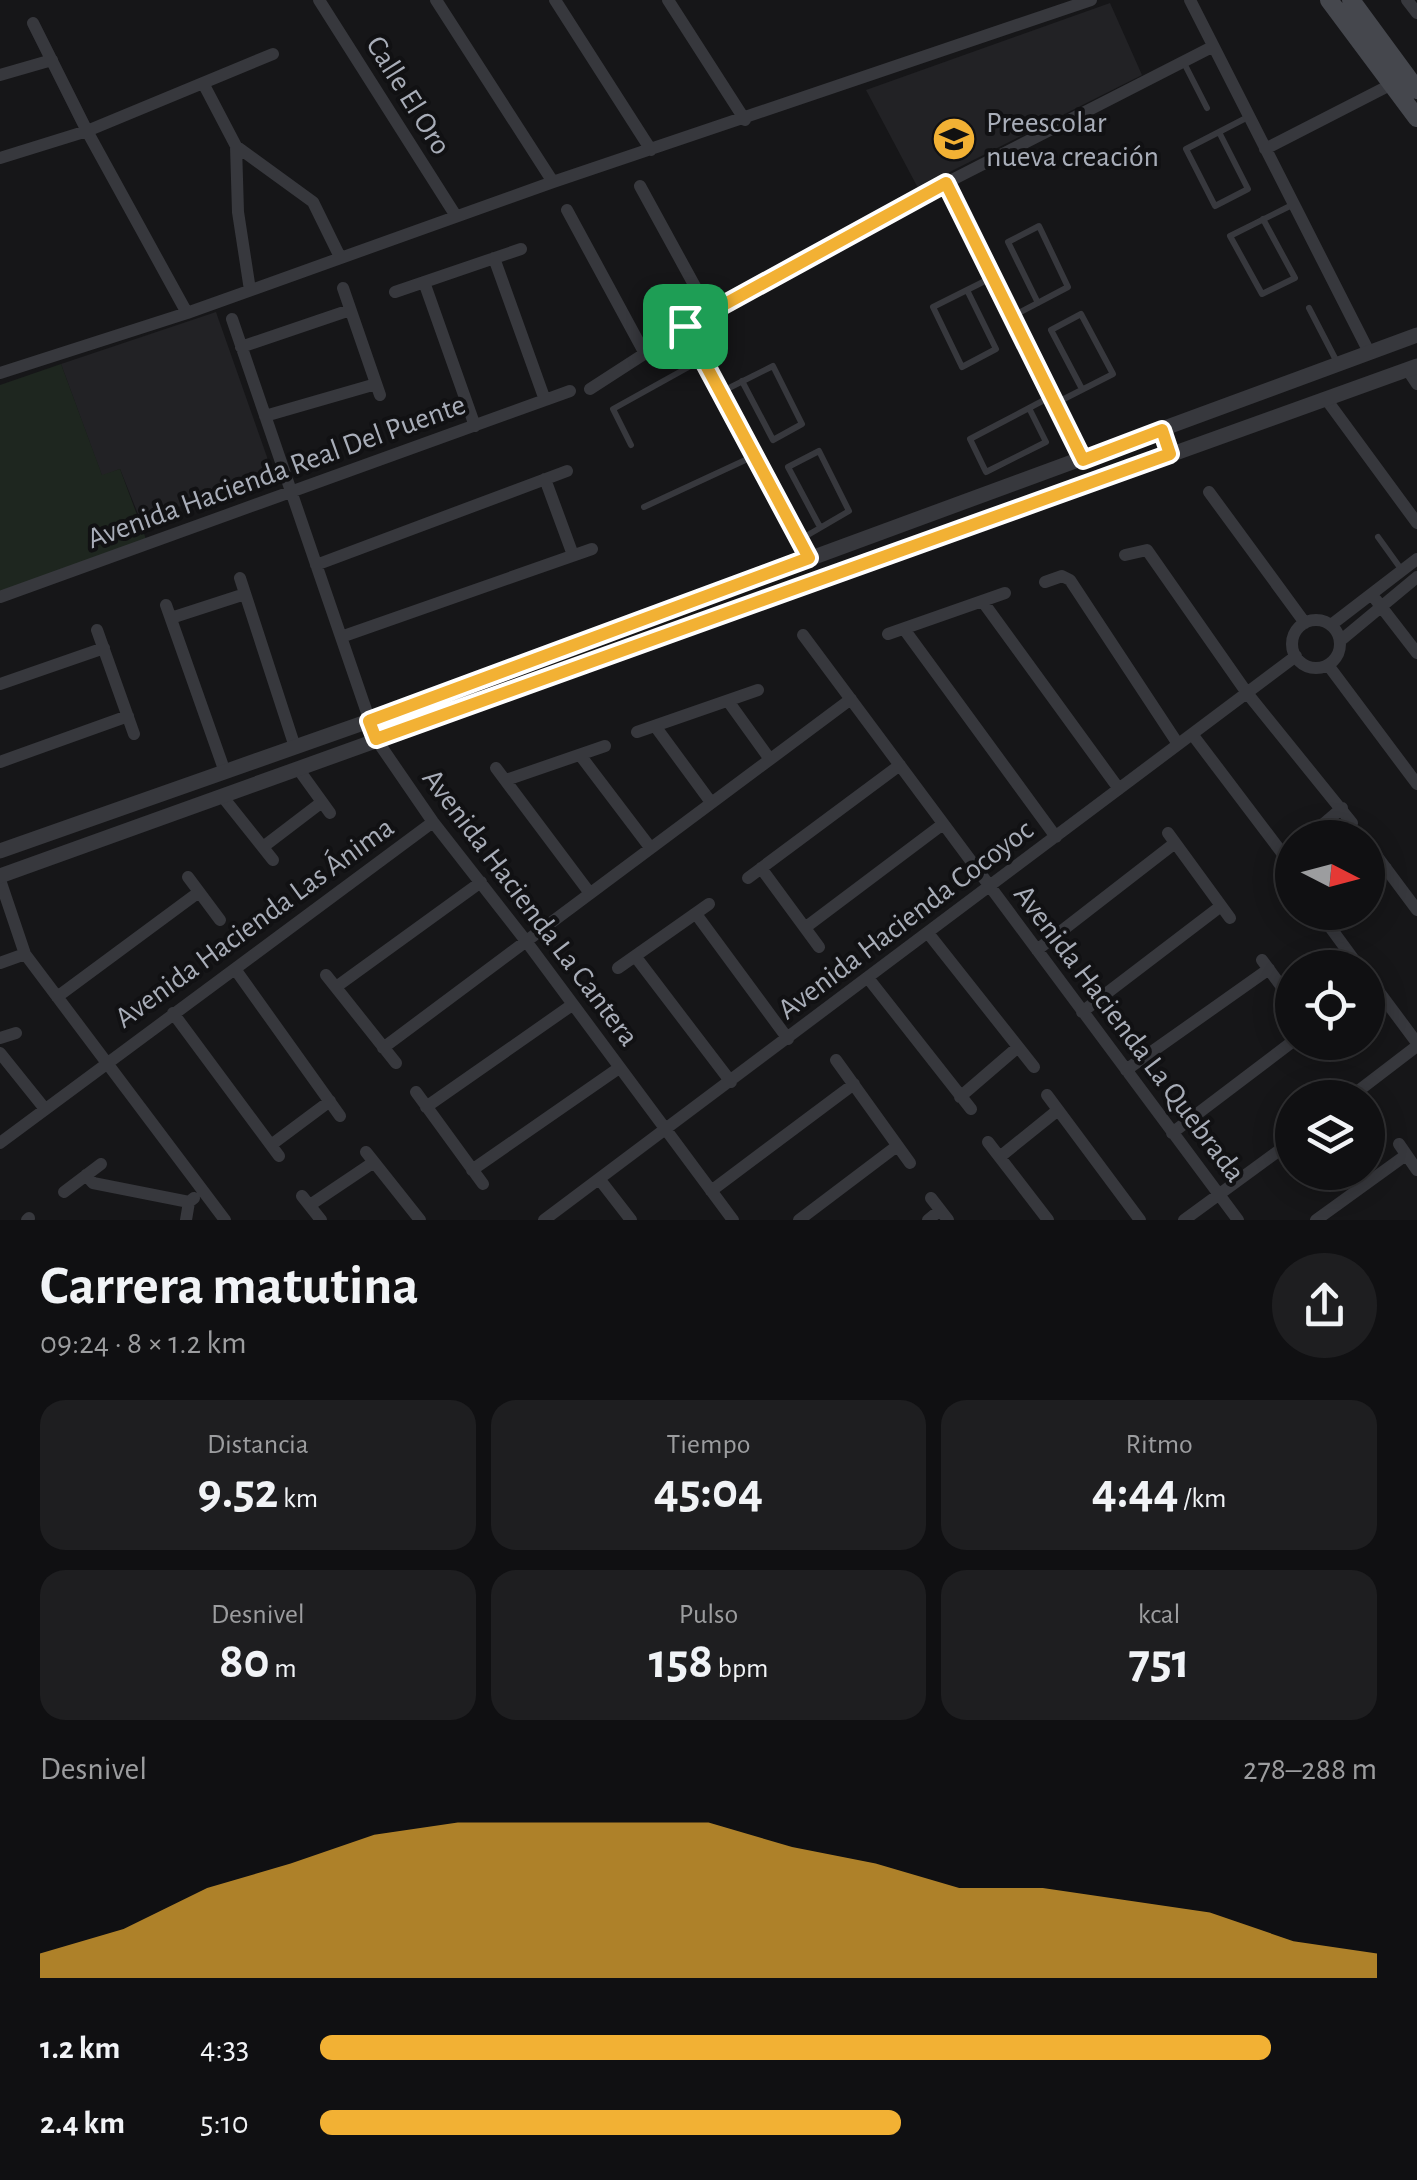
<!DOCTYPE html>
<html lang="es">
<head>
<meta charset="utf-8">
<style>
	:root { --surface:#101012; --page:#1e1e20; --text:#f1f3f6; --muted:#9c9d9f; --line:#303032; --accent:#f2b134 }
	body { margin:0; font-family:"Alegreya Sans",sans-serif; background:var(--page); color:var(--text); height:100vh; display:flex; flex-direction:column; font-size:38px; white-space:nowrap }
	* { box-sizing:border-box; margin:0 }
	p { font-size:32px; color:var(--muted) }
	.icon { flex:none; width:55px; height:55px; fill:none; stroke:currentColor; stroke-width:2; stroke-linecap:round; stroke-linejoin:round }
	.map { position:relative; height:1220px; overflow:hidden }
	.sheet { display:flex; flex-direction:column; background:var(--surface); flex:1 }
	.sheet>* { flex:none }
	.needle { width:65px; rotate:96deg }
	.controls { position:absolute; left:1275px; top:820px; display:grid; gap:20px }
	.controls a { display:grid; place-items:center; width:110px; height:110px; border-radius:50%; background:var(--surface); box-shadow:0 5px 25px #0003,0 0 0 2px var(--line); font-size:50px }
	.pin { position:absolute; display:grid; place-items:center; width:85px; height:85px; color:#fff; margin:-42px; border-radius:20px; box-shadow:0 5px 15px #0006 }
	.round { display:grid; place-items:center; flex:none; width:105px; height:105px; border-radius:52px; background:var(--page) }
	.headline { display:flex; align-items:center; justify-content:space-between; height:170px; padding:0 40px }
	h1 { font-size:55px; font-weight:700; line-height:75px }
	.stats { display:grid; grid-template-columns:repeat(3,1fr); gap:15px; height:170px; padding:10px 40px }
	.stats div { display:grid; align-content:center; border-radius:25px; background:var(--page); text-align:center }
	.stats b { font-size:50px; font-weight:700 }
	.stats small { font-size:28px; font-weight:400 }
	.stats p { font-size:28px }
	.chart { height:280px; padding:20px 40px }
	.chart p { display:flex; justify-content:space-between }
	.chart svg { width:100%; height:180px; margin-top:10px; fill:var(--accent); opacity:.7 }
	ul { padding:0 40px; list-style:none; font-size:32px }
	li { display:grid; grid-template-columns:160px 120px 1fr; align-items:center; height:75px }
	li i { height:25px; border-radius:12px; background:var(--accent) }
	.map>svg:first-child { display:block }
	.built { fill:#222225 }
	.park { fill:#1e261f }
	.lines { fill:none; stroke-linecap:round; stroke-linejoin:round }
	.service { stroke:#37383d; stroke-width:6 }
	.minor { stroke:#37383d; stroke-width:12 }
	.tertiary { stroke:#37383d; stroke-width:15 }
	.secondary { stroke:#45474d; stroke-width:18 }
	.route-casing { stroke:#fff; stroke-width:20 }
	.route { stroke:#f2b134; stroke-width:12 }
	.labels { text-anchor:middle; stroke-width:8; stroke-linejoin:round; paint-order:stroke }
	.street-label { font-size:30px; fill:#a8adb8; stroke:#111113 }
	.poi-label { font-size:30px; fill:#a8adb8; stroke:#111113; text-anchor:start }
</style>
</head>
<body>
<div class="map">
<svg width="1417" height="1220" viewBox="0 0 1417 1220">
	<rect width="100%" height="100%" fill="#161618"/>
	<path class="built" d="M1110,3L1142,75L918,188L866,90Z
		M216,312L274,477L140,519L120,469L102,476L61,364Z"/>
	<path class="park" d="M61,364L102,475L120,469L146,539L0,593V385Z"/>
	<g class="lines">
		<path class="service" d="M1184,63L1207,108
			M1219,132L1248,189L1215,206L1186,149L1248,117
			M1263,219L1295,278L1262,294L1230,236L1292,205
			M967,290L996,349L962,367L933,307L991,278
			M1309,308L1338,364
			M1013,316L1068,287L1039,226L1008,242L1038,303
			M723,391L773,366L802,424L773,440L742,381
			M1056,403L1113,374L1081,314L1051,330L1082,389
			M1029,408L1046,442L986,472L970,439L1050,397
			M631,445L613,409L703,359
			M644,507L754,456
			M1378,537L1401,569
			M801,539L849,511L819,451L788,467L820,527"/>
		<path class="minor" d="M319,0L456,216
			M436,0L553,182
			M555,0L651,150
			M668,0L745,120
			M1190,0L1369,352
			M1407,0L1417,13
			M33,23L87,131L187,313
			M0,75L52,60
			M203,83L236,146L313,202L340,257
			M236,146L238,212L250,290
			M1265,149L1392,84
			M0,158L87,131L273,54
			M946,183L1083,460
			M640,186L709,312
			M567,210L644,352
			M494,258L545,400
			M424,282L475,426
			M343,288L380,395
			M395,292L521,249
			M232,319L376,739L433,822L526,941L733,1220
			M685,326L809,558
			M241,347L350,310
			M1407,369L1417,384
			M0,373L187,313L553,182L1091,0
			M590,389L709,312L946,183L1212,47
			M1326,399L1417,523
			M265,416L376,384
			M545,479L573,555
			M1209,492L1305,623
			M1125,555L1147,550L1247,693L1352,823
			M316,565L567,471
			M240,578L295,747
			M1045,582L1062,576L1070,580L1178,744
			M0,597L570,391
			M1376,600L1417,653
			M983,602L1119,789
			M166,605L225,772
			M171,618L245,594
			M1292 644a24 24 0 1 1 48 0a24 24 0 1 1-48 0Z
			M1331,625L1417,559
			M904,629L1056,837
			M97,630L134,734
			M888,634L1005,593
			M803,635L1238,1220
			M341,637L592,549
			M1340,641L1417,577
			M1328,665L1417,784
			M0,684L104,648
			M728,701L769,758
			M655,726L710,801
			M637,732L758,690
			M1192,734L1292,866
			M580,755L649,846
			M0,762L128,716
			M496,768L589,892
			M299,770L330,813
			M506,780L605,746
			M222,796L273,860
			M1168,833L1230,918
			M1307,838L1342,808
			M263,847L322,802
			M1376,855L1417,910
			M761,868L819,947
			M188,877L220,920
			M748,878L900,765
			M0,880L25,954L225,1220
			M1368,881L1386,868
			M1319,912L1360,968
			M696,914L788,1039
			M806,927L943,824
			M928,933L1034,1067
			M1037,950L1175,843
			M635,956L731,1082
			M1262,960L1292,1001
			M0,963L25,954
			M618,968L709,904
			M235,969L340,1116
			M326,975L396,1063
			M1368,977L1417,1043
			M868,978L971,1109
			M336,987L481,882
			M57,997L199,892
			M1082,1012L1221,906
			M173,1013L279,1156
			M0,1038L16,1033
			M383,1048L851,699
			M0,1053L45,1109
			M836,1060L910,1163
			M1126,1070L1269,969
			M416,1092L483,1184
			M1047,1095L1140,1220
			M960,1097L1018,1047
			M1349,1098L1417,1046
			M426,1107L572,1005
			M1172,1133L1292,1042
			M988,1142L1048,1220
			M0,1143L433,822
			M1399,1144L1417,1170
			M271,1145L330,1101
			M366,1152L420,1220
			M1001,1156L1058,1110
			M472,1170L619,1068
			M86,1175L93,1183L189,1202
			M600,1180L631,1220
			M711,1191L854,1084
			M64,1192L101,1164
			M302,1196L321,1220
			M931,1198L948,1220
			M310,1205L374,1162
			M27,1220L29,1218
			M186,1220L189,1202L194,1198
			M544,1220L1296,656
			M799,1220L897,1146
			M928,1220L940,1210
			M1184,1220L1292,1141
			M1316,1220L1406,1155"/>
		<path class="tertiary" d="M0,851L369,721L1417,335
			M0,876L1417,366"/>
		<path class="secondary" d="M1329,0L1417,118
			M1351,0L1417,90"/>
	</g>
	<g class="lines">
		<g class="route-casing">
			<path id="route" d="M946,183L1083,460L1162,430L1170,454L376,739L369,721L809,558L685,326Z"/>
		</g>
		<use href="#route" class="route"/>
	</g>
	<defs>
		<g id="school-disc" transform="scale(2.25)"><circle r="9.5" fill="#f2b134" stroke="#111113"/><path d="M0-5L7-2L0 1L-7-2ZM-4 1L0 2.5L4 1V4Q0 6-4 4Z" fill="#111"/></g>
	</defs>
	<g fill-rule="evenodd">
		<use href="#school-disc" x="954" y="139"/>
	</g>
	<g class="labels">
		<g class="street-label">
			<text transform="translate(409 95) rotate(58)" y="10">Calle El Oro</text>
			<text transform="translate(276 471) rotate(-20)" y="10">Avenida Hacienda Real Del Puente</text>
			<text transform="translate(531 907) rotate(53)" y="10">Avenida Hacienda La Cantera</text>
			<text transform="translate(905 919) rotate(-37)" y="10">Avenida Hacienda Cocoyoc</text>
			<text transform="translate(254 922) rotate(-36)" y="10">Avenida Hacienda Las Ánima</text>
			<text transform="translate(1130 1033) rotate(53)" y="10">Avenida Hacienda La Quebrada</text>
		</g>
		<g class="poi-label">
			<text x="986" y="132">Preescolar<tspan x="986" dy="34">nueva creación</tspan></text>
		</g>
	</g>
</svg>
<div class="controls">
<a><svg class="needle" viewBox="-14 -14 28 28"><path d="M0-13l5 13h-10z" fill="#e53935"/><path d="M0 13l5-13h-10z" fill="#9c9d9f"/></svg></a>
<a><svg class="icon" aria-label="locate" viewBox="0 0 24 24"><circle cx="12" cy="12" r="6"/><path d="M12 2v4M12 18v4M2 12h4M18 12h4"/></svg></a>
<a><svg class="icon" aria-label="layers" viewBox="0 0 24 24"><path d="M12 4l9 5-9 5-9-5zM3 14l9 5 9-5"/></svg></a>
</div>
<div class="pin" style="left:685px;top:326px;background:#1e9e55"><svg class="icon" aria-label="arrive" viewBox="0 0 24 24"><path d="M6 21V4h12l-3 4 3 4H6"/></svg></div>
</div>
<section class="sheet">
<div class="headline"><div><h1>Carrera matutina</h1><p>09:24 · 8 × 1.2 km</p></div><a class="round"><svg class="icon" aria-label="share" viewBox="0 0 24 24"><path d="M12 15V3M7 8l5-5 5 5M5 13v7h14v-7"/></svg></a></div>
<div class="stats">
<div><p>Distancia</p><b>9.52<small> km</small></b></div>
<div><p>Tiempo</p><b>45:04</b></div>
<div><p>Ritmo</p><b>4:44<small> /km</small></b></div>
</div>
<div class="stats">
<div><p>Desnivel</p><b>80<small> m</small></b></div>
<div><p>Pulso</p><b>158<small> bpm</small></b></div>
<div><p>kcal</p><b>751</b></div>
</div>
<div class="chart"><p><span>Desnivel</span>278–288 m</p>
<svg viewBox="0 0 160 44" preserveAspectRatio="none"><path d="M0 44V38L10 32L20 22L30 16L40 9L50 6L60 6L70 6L80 6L90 12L100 16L110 22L120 22L130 25L140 28L150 35L160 38V44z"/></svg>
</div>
<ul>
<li><b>1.2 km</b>4:33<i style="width:90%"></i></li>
<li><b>2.4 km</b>5:10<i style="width:55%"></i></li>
</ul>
</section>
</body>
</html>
